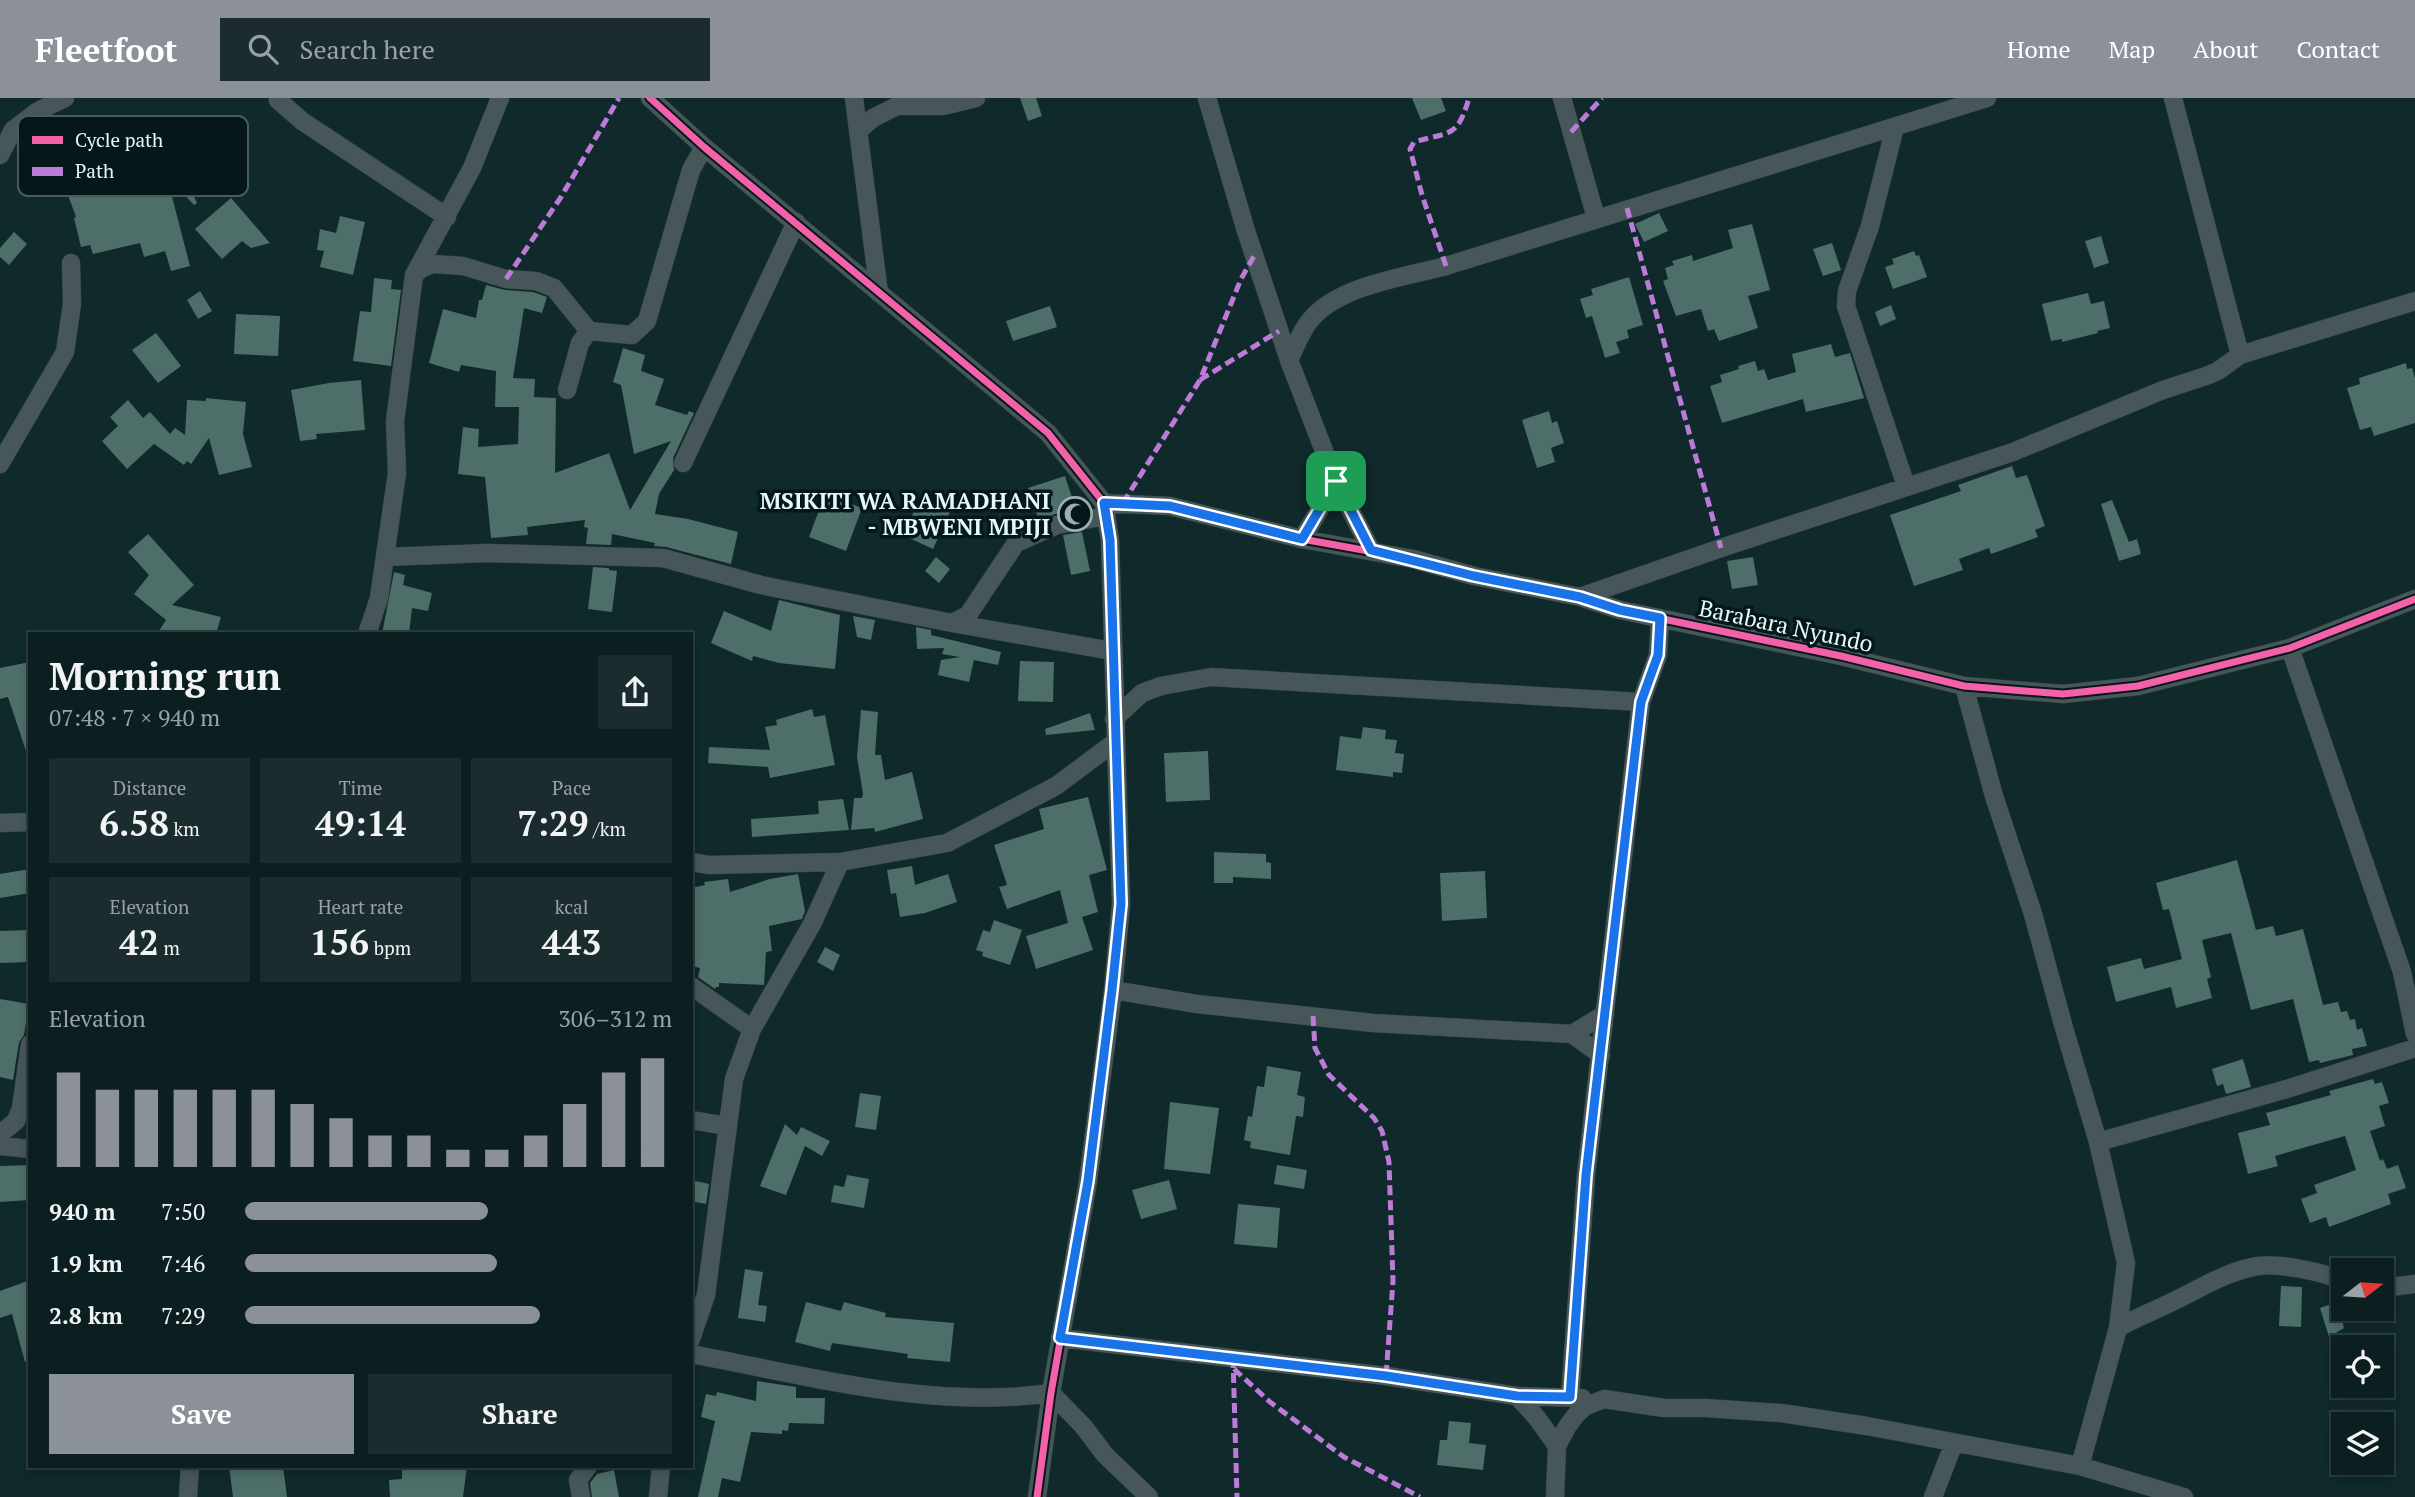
<!DOCTYPE html>
<html lang="en">
<head>
<meta charset="utf-8">
<style>
	:root { --surface:#0c1f20; --page:#1a2c2d; --text:#f1f3f6; --muted:#9aa2a5; --line:#2c3d3e; --accent:#8c9099 }
	body { margin:0; font-family:"PT Serif",serif; background:var(--page); color:var(--text); height:100vh; display:flex; flex-direction:column; font-size:26px; white-space:nowrap }
	* { box-sizing:border-box; margin:0 }
	p { font-size:23px; color:var(--muted) }
	.icon { flex:none; width:38px; height:38px; fill:none; stroke:currentColor; stroke-width:2; stroke-linecap:round; stroke-linejoin:round }
	.map { position:relative; flex:1; overflow:hidden }
	.panel { position:absolute; left:28px; top:534px; width:665px; height:836px; display:flex; flex-direction:column; background:var(--surface); border-radius:0px; box-shadow:0 4px 10px #0003,0 0 0 2px var(--line) }
	.panel>* { flex:none }
	.needle { width:46px; rotate:73deg }
	.buttons { position:absolute; left:2331px; top:1160px; display:grid; gap:14px }
	.buttons a { display:grid; place-items:center; width:63px; height:63px; border-radius:0px; background:var(--surface); box-shadow:0 4px 10px #0003,0 0 0 2px var(--line); font-size:35px }
	.pin { position:absolute; display:grid; place-items:center; width:60px; height:60px; color:#fff; margin:-30px; border-radius:14px; box-shadow:0 4px 10px #0006 }
	.round { display:grid; place-items:center; flex:none; width:74px; height:74px; border-radius:0px; background:var(--page) }
	.headline { display:flex; align-items:center; justify-content:space-between; height:119px; padding:0 21px }
	h1 { font-size:38px; font-weight:600; line-height:52px }
	.stats { display:grid; grid-template-columns:repeat(3,1fr); gap:10px; height:119px; padding:7px 21px }
	.stats div { display:grid; align-content:center; border-radius:0px; background:var(--page); text-align:center }
	.stats b { font-size:35px; font-weight:600 }
	.stats small { font-size:19px; font-weight:400 }
	.stats p { font-size:19px }
	.chart { height:196px; padding:14px 21px }
	.chart p { display:flex; justify-content:space-between }
	.chart svg { width:100%; height:126px; margin-top:7px; stroke:var(--accent); stroke-width:6 }
	.action { display:flex; gap:14px; margin-top:auto; padding:14px 21px }
	.action a { flex:1; height:80px; border-radius:0px; background:var(--accent); color:#fff; font-size:28px; font-weight:600; line-height:80px; text-align:center }
	.action a+a { background:var(--page); color:var(--text) }
	ul { padding:0 21px; list-style:none; font-size:23px }
	li { display:grid; grid-template-columns:112px 84px 1fr; align-items:center; height:52px }
	li i { height:18px; border-radius:9px; background:var(--accent) }
	header { display:flex; align-items:center; gap:42px; box-sizing:border-box; height:98px; padding:0 35px; background:var(--accent); color:#fff }
	header strong { font-size:33px }
	nav { display:flex; gap:38px; margin-inline-start:auto; font-size:24px }
	.search { width:490px; height:63px; background:var(--page); display:flex; align-items:center; gap:18px; box-sizing:border-box; padding:0 24px; border-radius:0px; color:var(--muted); font-size:26px }
	.map>svg:first-child { display:block }
	.building { fill:#4d6e69 }
	.lines { fill:none; stroke-linecap:round; stroke-linejoin:round }
	.street-casing { stroke:#334446; stroke-width:19 }
	.street { stroke:#475759; stroke-width:18 }
	.quiet { stroke:#bd7bd9; stroke-width:5; stroke-dasharray:10 5; stroke-linecap:butt }
	.cycleway-casing { stroke:#061719; stroke-width:11 }
	.cycleway { stroke:#f560ab; stroke-width:7 }
	.route-casing { stroke:#fff; stroke-width:14 }
	.route { stroke:#1a73e8; stroke-width:9 }
	.labels { text-anchor:middle; stroke-width:7; stroke-linejoin:round; paint-order:stroke }
	.poi-label { font-size:23px; font-weight:bold; fill:#e3f9fb; stroke:#061719; text-anchor:end }
	.street-label { font-size:23px; fill:#e3f9fb; stroke:#061719 }
	.key { fill:#061719; stroke:#485b5d; stroke-width:2 }
	.key-label { font-size:19px; fill:#e3f9fb }
</style>
</head>
<body>
<header>
<strong>Fleetfoot</strong>
<div class="search"><svg class="icon" aria-label="search" viewBox="0 0 24 24"><circle cx="10" cy="10" r="6"/><path d="M15 15l6 6"/></svg>Search here</div>
<nav><a>Home</a><a>Map</a><a>About</a><a>Contact</a></nav>
</header>
<div class="map">
<svg width="2415" height="1399" viewBox="0 0 2415 1399">
	<rect width="100%" height="100%" fill="#10292b"/>
	<path class="building" d="M1020,0H1036L1042,18L1028,23Z
		M1412,0H1441L1446,13L1421,22Z
		M176,17L201,49L179,66L197,105L194,107L179,91L171,95L190,168L171,173L165,153L144,159L140,145L93,156L90,147L81,149L74,120L76,119L60,75L76,69L73,62L96,54L113,99L146,89L144,82L165,76L143,52L159,37L156,33Z
		M231,100L270,145L251,150L242,143L222,161L195,131Z
		M1659,115L1668,133L1644,144L1635,126Z
		M340,118L365,124L353,177L320,169L324,153L317,152L320,131L336,135Z
		M1752,126L1770,192L1748,198L1758,230L1719,243L1714,231L1708,233L1701,211L1676,218L1663,183L1668,181L1665,170L1674,167L1672,163L1692,157L1693,163L1733,150L1728,132Z
		M14,134L27,146L9,167L0,159V150Z
		M2101,138L2109,165L2094,170L2085,143Z
		M1832,145L1841,172L1823,178L1813,151Z
		M1914,153L1916,158L1919,157L1927,179L1893,191L1885,169L1894,166L1892,161Z
		M1629,179L1643,227L1627,232L1629,240L1616,244L1620,255L1605,260L1592,218L1586,220L1580,201L1593,197L1591,191Z
		M374,180L392,182L391,191L401,192L391,268L353,263L360,213L371,214Z
		M486,187L505,192L533,194L547,199L542,215L524,210L513,280L535,281L534,299L556,300L555,375L609,355L630,412L671,343L634,356L621,287L613,284L623,250L645,257L641,273L664,281L655,307L687,317L689,313L694,315L673,360L674,372L659,396L655,416L688,421L738,434L731,466L666,449L654,448L655,445L612,436L611,447L586,446L588,430L584,429L585,422L527,429L528,437L491,440L485,379L458,376L463,329L479,331L478,349L518,346L519,309H495L496,273L461,267L459,274L429,265L443,211L476,220L479,202H482Z
		M200,193L212,213L198,221L187,202Z
		M2088,195L2091,206L2104,203L2110,230L2097,233L2098,235L2062,244V241L2051,243L2042,206Z
		M1891,207L1896,221L1880,228L1875,214Z
		M1050,208L1057,229L1013,243L1006,223Z
		M236,216L280,218L278,258L234,256Z
		M156,235L181,268L158,285L132,252Z
		M1831,246L1835,259L1850,255L1864,300L1806,314L1803,301L1722,325L1710,288L1722,284L1720,277L1739,271L1738,268L1755,263L1758,273L1764,271L1768,282L1796,274L1792,256Z
		M2406,265L2407,271L2412,270L2415,280V325L2374,338L2371,329L2360,332L2347,290L2360,286L2359,280Z
		M361,282L365,332L316,336L317,341L300,343L291,292L329,285Z
		M206,300L246,304L243,336L252,369L219,377L209,340L191,366L187,363L184,367L154,346L127,371L102,343L118,328L110,319L128,302L143,320L150,314L170,336L175,330L185,337L187,302L206,303Z
		M1549,313L1552,325L1557,323L1564,345L1551,350L1555,364L1537,370L1522,322Z
		M2012,368L2016,380L2027,377L2045,428L2035,432L2038,439L1991,456L1989,450L1959,461L1963,472L1914,488L1890,417L1961,393L1958,387Z
		M1065,378L1076,412L1055,416L1039,423L1028,390Z
		M825,396L862,410L846,453L809,439Z
		M921,398L951,412L933,451L903,437Z
		M2112,402L2129,444L2137,441L2141,456L2119,463L2101,406Z
		M1082,434L1090,473L1071,477L1063,437Z
		M148,436L194,487L172,507L221,519L216,536H157L166,522L134,496L149,477L128,454Z
		M936,459L950,471L939,485L925,473Z
		M1753,459L1758,487L1732,491L1727,463Z
		M593,469L609,470V472L617,473L612,514L588,511Z
		M394,474L405,477L403,487L432,495L428,513L412,510L409,536H382Z
		M779,502L840,517L835,571L779,565L753,558L752,563L711,545L724,513L771,533Z
		M853,518L875,522L871,542L857,539Z
		M916,529L931,532V537L1001,554L998,567L974,562L969,584L938,577L941,562L960,559L942,556L944,550L917,551Z
		M1020,563L1054,564L1053,604L1018,603Z
		M30,564V656H27L8,599L0,601V570Z
		M812,611L814,619L825,617L835,667L770,680L768,669L708,665L709,649L770,652L765,629L777,627L776,622Z
		M861,612L878,614L875,657H881L885,682L912,674L923,721L875,734L874,730L851,732L854,700H862L863,696L857,659Z
		M1090,615L1095,632L1046,637L1045,631Z
		M1363,629L1386,632L1385,641L1397,642L1395,655L1404,656L1402,675L1393,674V679L1336,672L1340,638L1361,641Z
		M1208,653L1210,702L1166,704L1164,655Z
		M1088,699L1107,772L1089,777L1098,814L1082,819L1093,852L1036,871L1026,838L1068,825L1060,792L1007,811L999,789L1007,787L994,747L1044,731L1039,711Z
		M843,701L849,732L752,739L751,721L819,716L818,703Z
		M1214,754L1266,756V764L1271,765V781L1233,779V785H1214Z
		M2237,762L2256,832L2273,828L2276,838L2303,831L2323,907L2338,904L2341,914L2347,913L2350,922L2355,921L2357,932L2362,930L2367,948L2352,951L2353,957L2320,965L2319,962L2309,964L2293,901L2251,912L2231,835L2202,842L2211,879L2207,881L2212,900L2176,910L2171,889L2116,904L2107,869L2141,860L2144,871L2182,861L2169,811L2163,812L2156,785Z
		M912,768L915,787L948,776L957,804L925,815L900,819L896,795L891,796L887,772Z
		M30,771V795L0,800V776Z
		M1485,773L1487,820L1442,823L1440,775Z
		M798,776L805,813L802,821L769,828L772,853L766,854L764,887L719,885V889H716L715,891L698,879L700,870L691,868V790L705,787L704,784L728,781L730,794L770,781Z
		M994,822L1022,832L1010,867L982,858L983,854L976,852L983,832L990,834Z
		M30,832V864L0,865V833Z
		M825,849L840,857L833,873L817,864Z
		M0,901L29,906L24,937L19,944L13,982L0,979Z
		M2243,961L2251,989L2226,996L2223,986L2217,988L2212,971Z
		M1267,968L1301,974L1297,997L1305,999L1303,1019L1296,1018L1290,1057L1250,1050L1251,1044L1244,1042L1248,1018L1252,1019L1257,988L1264,989Z
		M2373,981L2375,986L2382,984L2389,1005L2379,1008L2385,1028L2370,1033L2380,1063L2383,1061L2387,1071L2398,1067L2406,1090L2388,1096L2391,1106L2329,1129L2326,1119L2310,1125L2301,1101L2317,1095L2314,1087L2356,1072L2345,1038L2275,1058L2278,1068L2248,1076L2238,1035L2270,1027L2266,1015L2331,997L2329,993Z
		M860,995L881,998L876,1032L855,1029Z
		M1170,1004L1219,1010L1210,1076L1164,1071Z
		M785,1026L797,1037L801,1029L830,1043L822,1058L805,1048L786,1097L760,1088Z
		M30,1067V1102L0,1104V1068Z
		M1277,1067L1307,1072L1304,1091L1274,1086Z
		M847,1077L869,1081L864,1110L831,1104L834,1087L844,1089Z
		M691,1082L709,1086L706,1106L691,1103Z
		M1169,1082L1177,1111L1141,1121L1132,1092Z
		M1238,1106L1280,1110L1277,1150L1234,1146Z
		M745,1171L763,1174L758,1207L767,1208L765,1224L738,1220Z
		M30,1182V1263L25,1264L12,1216L0,1220V1193Z
		M2281,1188L2302,1189L2301,1229L2279,1228Z
		M806,1204L841,1213L844,1204L886,1215L885,1219L954,1225L950,1264L907,1260L908,1256L832,1245L830,1253L795,1244Z
		M2337,1204L2344,1230L2329,1239L2320,1210Z
		M757,1283L796,1289V1300H825L824,1326L789,1325L788,1333L782,1332V1336L751,1334L740,1384L722,1380L718,1399H698L715,1323L701,1319L706,1296L716,1298L717,1294L756,1303Z
		M1449,1323L1471,1325L1469,1345L1486,1347L1483,1372L1437,1367L1440,1342H1447Z
		M229,1368H283L287,1399H233Z
		M402,1368H467L463,1399H390L389,1382L402,1381Z
		M614,1372L619,1399H592L590,1385L597,1376Z"/>
	<g class="lines">
		<g class="street-casing">
			<path id="street" d="M278,0V2L302,23L447,119
				M650,0L704,49L1048,335L1104,405L1110,442L1121,806L1113,892L1088,1083L1051,1295L1037,1399
				M854,0L879,195
				M1207,0L1246,133L1289,262L1336,384L1371,452
				M1562,0L1596,120
				M2173,0L2240,257
				M1895,29L1870,128L1847,193L1846,208L1906,388
				M858,33L873,20L897,8H943L976,0
				M0,57L13,32L38,13L65,0
				M414,177L422,170L433,166L463,168L506,181L536,183L554,190L589,233
				M1289,262C1296,248 1302,230 1313,219C1342,187 1405,179 1446,168L1987,0
				M567,292L580,245L589,233L632,237L647,223L691,72L704,49
				M683,365L796,124
				M0,366L65,254L72,206L71,165
				M1104,405L1170,408L1302,441L1413,461L1474,478L1580,499L1620,512L1841,558L1964,588L2063,596L2138,588L2290,550L2415,501
				M1302,441L1336,384
				M385,459L487,455L663,460L761,487L952,525L1112,553
				M1580,499L1721,450L2013,354L2163,292L2206,278L2218,273L2240,257L2415,203
				M952,525L968,517L1016,445L1057,427L1106,418
				M367,536L379,500L397,375L395,323L414,177L472,70L500,0
				M2290,550L2402,874L2415,936
				M1964,588L1994,698L2033,816L2064,930L2098,1044L2126,1165L2118,1230L2080,1368
				M1114,621L1142,595L1161,588L1211,579L1641,604
				M0,725L30,724
				M691,764L709,767L840,764L947,745L1056,688L1115,644
				M691,888L752,931
				M1113,892L1197,906L1373,925L1572,936L1605,916
				M1572,936L1601,957
				M691,1022L727,1028
				M0,1036L16,1023L21,1010L30,946
				M2098,1044L2287,991L2415,950
				M0,1048L30,1051
				M2382,1190L2415,1186
				M2118,1230C2135,1220 2154,1213 2172,1204C2199,1191 2227,1173 2258,1168C2279,1165 2324,1174 2343,1183
				M1060,1240L1386,1278L1517,1298L1582,1300
				M691,1241L706,1197L734,981L752,931L812,826L840,764
				M691,1256C809,1278 931,1312 1051,1295L1084,1329L1105,1357L1149,1399
				M1517,1298L1537,1320L1557,1348
				M1570,1299L1586,1077L1641,604L1658,557L1660,520
				M188,1399L190,1368
				M581,1399L578,1382L588,1368
				M658,1399L661,1368
				M1555,1399L1557,1348L1567,1329L1575,1318L1584,1309L1604,1301L1664,1310H1705L1781,1315L1867,1328L2080,1368L2184,1399
				M1933,1399L1954,1345"/>
		</g>
		<use href="#street" class="street"/>
		<path class="quiet" d="M1571,34L1602,0
			M1627,110L1721,450
			M1446,168L1422,97L1410,51L1414,44C1452,33 1457,40 1469,0
			M506,181L561,99L619,0
			M1200,282L1279,233
			M1123,405L1200,282L1241,181L1254,158
			M1313,918L1315,950L1329,977L1374,1020L1382,1033L1389,1064L1393,1183L1386,1278
			M1233,1260L1237,1399
			M1234,1271L1270,1304L1344,1359L1420,1399"/>
		<g class="cycleway-casing">
			<path id="cycleway" d="M650,0L704,49L1048,335L1104,405L1110,442L1121,806L1113,892L1088,1083L1051,1295L1037,1399
				M1104,405L1170,408L1302,441L1413,461L1474,478L1580,499L1620,512L1841,558L1964,588L2063,596L2138,588L2290,550L2415,501"/>
		</g>
		<use href="#cycleway" class="cycleway"/>
	</g>
	<g class="lines">
		<g class="route-casing">
			<path id="route" d="M1336,383L1371,452L1474,478L1580,499L1620,512L1660,520L1658,557L1641,604L1586,1077L1570,1299L1517,1298L1386,1278L1060,1240L1088,1083L1112,892L1121,806L1110,442L1104,405L1170,408L1302,441Z"/>
		</g>
		<use href="#route" class="route"/>
	</g>
	<defs>
		<g id="mosque-ring" transform="scale(1.75)"><circle r="9.5" fill="#061719" stroke="#99b0b2" stroke-width="1.5"/><path d="M3.5-4.9A6 6 0 1 0 3.5 4.9A5 5 0 1 1 3.5-4.9Z" fill="#99b0b2"/></g>
	</defs>
	<g fill-rule="evenodd">
		<use href="#mosque-ring" x="1075" y="416"/>
	</g>
	<g class="labels">
		<g class="poi-label">
			<text x="1050" y="411">MSIKITI WA RAMADHANI<tspan x="1050" dy="26">- MBWENI MPIJI</tspan></text>
		</g>
		<g class="street-label">
			<text transform="translate(1786 528) rotate(12)" y="8">Barabara Nyundo</text>
		</g>
	</g>
	<rect x="18" y="18" width="230" height="80" rx="10" class="key"/>
	<rect x="32" y="38" width="31" height="8" fill="#f560ab"/>
	<rect x="32" y="69" width="31" height="9" fill="#bd7bd9"/>
	<g class="key-label">
		<text x="75" y="49">Cycle path</text>
		<text x="75" y="80">Path</text>
	</g>
</svg>
<div class="buttons">
<a><svg class="needle" viewBox="-14 -14 28 28"><path d="M0-13l5 13h-10z" fill="#e53935"/><path d="M0 13l5-13h-10z" fill="#9aa2a5"/></svg></a>
<a><svg class="icon" aria-label="locate" viewBox="0 0 24 24"><circle cx="12" cy="12" r="6"/><path d="M12 2v4M12 18v4M2 12h4M18 12h4"/></svg></a>
<a><svg class="icon" aria-label="layers" viewBox="0 0 24 24"><path d="M12 4l9 5-9 5-9-5zM3 14l9 5 9-5"/></svg></a>
</div>
<div class="pin" style="left:1336px;top:383px;background:#1e9e55"><svg class="icon" aria-label="arrive" viewBox="0 0 24 24"><path d="M6 21V4h12l-3 4 3 4H6"/></svg></div>
<section class="panel">
<div class="headline"><div><h1>Morning run</h1><p>07:48 · 7 × 940 m</p></div><a class="round"><svg class="icon" aria-label="share" viewBox="0 0 24 24"><path d="M12 15V3M7 8l5-5 5 5M5 13v7h14v-7"/></svg></a></div>
<div class="stats">
<div><p>Distance</p><b>6.58<small> km</small></b></div>
<div><p>Time</p><b>49:14</b></div>
<div><p>Pace</p><b>7:29<small> /km</small></b></div>
</div>
<div class="stats">
<div><p>Elevation</p><b>42<small> m</small></b></div>
<div><p>Heart rate</p><b>156<small> bpm</small></b></div>
<div><p>kcal</p><b>443</b></div>
</div>
<div class="chart"><p><span>Elevation</span>306–312 m</p>
<svg viewBox="0 0 160 44" preserveAspectRatio="none"><path d="M5 44V11M15 44V17M25 44V17M35 44V17M45 44V17M55 44V17M65 44V22M75 44V27M85 44V33M95 44V33M105 44V38M115 44V38M125 44V33M135 44V22M145 44V11M155 44V6"/></svg>
</div>
<ul>
<li><b>940 m</b>7:50<i style="width:57%"></i></li>
<li><b>1.9 km</b>7:46<i style="width:59%"></i></li>
<li><b>2.8 km</b>7:29<i style="width:69%"></i></li>
</ul>
<div class="action"><a>Save</a><a>Share</a></div>
</section>
</div>
</body>
</html>
